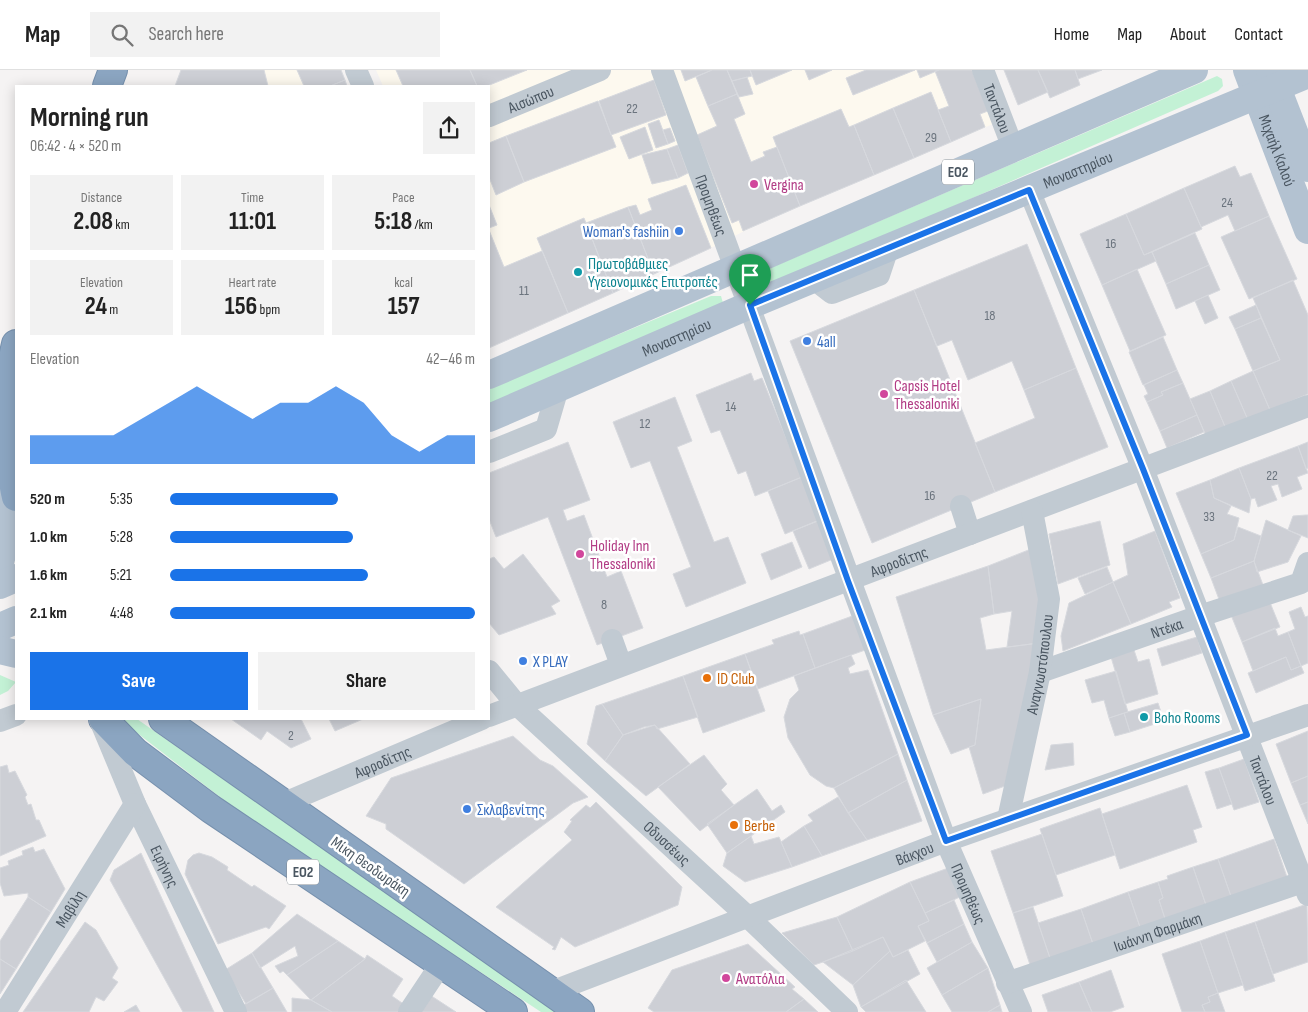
<!DOCTYPE html>
<html lang="en">
<head>
<meta charset="utf-8">
<style>
	:root { --surface:#fff; --page:#f2f2f2; --text:#222; --muted:#767676; --line:#e0e0e0; --accent:#1a73e8 }
	body { margin:0; font-family:"Sofia Sans Condensed",sans-serif; background:var(--page); color:var(--text); height:100vh; display:flex; flex-direction:column; font-size:19px; white-space:nowrap }
	* { box-sizing:border-box; margin:0 }
	p { font-size:16px; color:var(--muted) }
	.icon { flex:none; width:28px; height:28px; fill:none; stroke:currentColor; stroke-width:2; stroke-linecap:round; stroke-linejoin:round }
	.map { position:relative; flex:1; overflow:hidden }
	.details { position:absolute; left:15px; top:15px; width:475px; height:635px; display:flex; flex-direction:column; background:var(--surface); border-radius:0px; box-shadow:0 2px 12px #0003 }
	.details>* { flex:none }
	.pin { position:absolute; display:grid; place-items:center; width:42px; height:42px; color:#fff; margin:-51px -21px; border-radius:50% 50% 50% 0; rotate:-45deg; box-shadow:0 0 5px #0007 }
	.pin .icon { rotate:45deg }
	.round { display:grid; place-items:center; flex:none; width:52px; height:52px; border-radius:0px; background:var(--page) }
	.head { display:flex; align-items:center; justify-content:space-between; height:85px; padding:0 15px }
	h1 { font-size:28px; font-weight:700; line-height:38px }
	.stats { display:grid; grid-template-columns:repeat(3,1fr); gap:8px; height:85px; padding:5px 15px }
	.stats div { display:grid; align-content:center; border-radius:0px; background:var(--page); text-align:center }
	.stats b { font-size:25px; font-weight:700 }
	.stats small { font-size:14px; font-weight:400 }
	.stats p { font-size:14px }
	.chart { height:140px; padding:10px 15px }
	.chart p { display:flex; justify-content:space-between }
	.chart svg { width:100%; height:90px; margin-top:5px; fill:var(--accent); opacity:.7 }
	.button { display:flex; gap:10px; margin-top:auto; padding:10px 15px }
	.button a { flex:1; height:58px; border-radius:0px; background:var(--accent); color:#fff; font-size:20px; font-weight:700; line-height:58px; text-align:center }
	.button a+a { background:var(--page); color:var(--text) }
	ul { padding:0 15px; list-style:none; font-size:16px }
	li { display:grid; grid-template-columns:80px 60px 1fr; align-items:center; height:38px }
	li i { height:12px; border-radius:6px; background:var(--accent) }
	header { display:flex; align-items:center; gap:30px; box-sizing:border-box; height:70px; padding:0 25px; background:var(--surface); border-bottom:1px solid var(--line) }
	header strong { font-size:24px }
	nav { display:flex; gap:28px; margin-inline-start:auto; font-size:18px }
	.search { width:350px; height:45px; background:var(--page); display:flex; align-items:center; gap:12px; box-sizing:border-box; padding:0 18px; border-radius:0px; color:var(--muted); font-size:19px }
	.map>svg:first-child { display:block }
	.commercial { fill:#fdf9ef }
	.green { fill:#c3f1d5 }
	.building { fill:#cdcfd5; stroke:#d7d9de }
	.lines { fill:none; stroke-linecap:round; stroke-linejoin:round }
	.highway-casing { stroke:#7690ad; stroke-width:30 }
	.minor { stroke:#c1cad2; stroke-width:22 }
	.major { stroke:#b3c2d1; stroke-width:28 }
	.highway { stroke:#8ba5c1; stroke-width:28 }
	.route-casing { stroke:#fff; stroke-width:10 }
	.route { stroke:#1a73e8; stroke-width:6 }
	.hotel-dot { fill:#d1479c; stroke:#fff; stroke-width:2 }
	.shop-dot { fill:#3f7fe0; stroke:#fff; stroke-width:2 }
	.culture-dot { fill:#0f9aa8; stroke:#fff; stroke-width:2 }
	.food-dot { fill:#e8710a; stroke:#fff; stroke-width:2 }
	.labels { text-anchor:middle; stroke-width:5; stroke-linejoin:round; paint-order:stroke }
	.number-label { font-size:14px; fill:#6b747e }
	.shield { fill:#fff; stroke:#808990; stroke-width:1 }
	.shield-label { font-size:15px; font-weight:bold; fill:#4a5661 }
	.street-label { font-size:16px; fill:#4a5661; stroke:#fff }
	.hotel-label { font-size:16px; fill:#b23c85; stroke:#fff; text-anchor:start }
	.shop-label { font-size:16px; fill:#366cbe; stroke:#fff; text-anchor:start }
	.culture-label { font-size:16px; fill:#0d838f; stroke:#fff; text-anchor:start }
	.food-label { font-size:16px; fill:#c56008; stroke:#fff; text-anchor:start }
</style>
</head>
<body>
<header>
<strong>Map</strong>
<div class="search"><svg class="icon" aria-label="search" viewBox="0 0 24 24"><circle cx="10" cy="10" r="6"/><path d="M15 15l6 6"/></svg>Search here</div>
<nav><a>Home</a><a>Map</a><a>About</a><a>Contact</a></nav>
</header>
<div class="map">
<svg width="1308" height="942" viewBox="0 0 1308 942">
	<rect width="100%" height="100%" fill="#f5f3f3"/>
	<path class="commercial" d="M181,0H341L347,16H175Z
		M376,0H972L993,54L766,150L711,178L489,278V16H383Z"/>
	<path class="green" d="M1217,6L1222,9L1223,16L1218,21L775,214C769,214 764,213 764,206L768,199Z
		M711,226H721L723,233L489,334V318Z
		M0,605L16,612L8,621L0,625Z
		M124,649H137L556,942H541L251,751L132,659Z"/>
	<path class="building" d="M181,0H264L268,16H175Z
		M297,0H341L345,10L330,16H304Z
		M396,0H470L477,16H403Z
		M470,0H527L487,16H477Z
		M681,0H712L685,11Z
		M712,0H727L737,24L708,36L696,7Z
		M727,0H750L752,6L732,11Z
		M750,0H792L756,15Z
		M805,0H832L809,10Z
		M866,0H915L853,25L846,8Z
		M917,0H939L920,8Z
		M939,0H972L988,41L980,44L985,57L951,72L938,40L949,36L935,1Z
		M1004,0H1038L1048,22L1018,35Z
		M1038,0H1075L1080,15L1050,28Z
		M1075,0H1102L1078,9Z
		M747,7L753,24L739,27L732,11Z
		M345,10L347,16H330Z
		M654,10L666,45L611,65L599,31Z
		M931,22L951,72L914,88L893,38Z
		M737,24L745,44L734,49L751,92L765,86L763,82L777,77L800,136L743,161L739,150L732,153L697,65L717,56L708,36Z
		M598,31L616,77L524,112L506,66Z
		M893,38L914,88L874,105L854,55Z
		M841,39L849,57L854,55L874,105L800,136L773,67Z
		M659,50L668,74L656,78L648,54Z
		M645,57L653,80L629,89L620,67Z
		M670,58L675,71L668,74L663,60Z
		M506,66L524,112L496,125L489,107V73Z
		M678,75L688,103L678,108L667,79Z
		M667,79L678,108L652,114L642,85Z
		M1235,96L1240,107L1251,103L1269,146L1235,161L1228,145L1201,157L1184,118Z
		M686,115L711,178L654,204L628,137L636,135L640,145L652,140L648,129Z
		M1184,118L1202,159L1144,185L1126,144Z
		M489,135L497,155L489,158Z
		M628,137L654,204L613,223L586,153Z
		M1126,144L1144,185L1152,182L1156,191L1102,215L1080,164Z
		M1269,146L1297,209L1249,229L1221,167Z
		M584,148L613,223L568,243L537,168Z
		M489,160L504,197L542,181L568,243L489,278Z
		M1195,163L1209,195L1166,214L1152,182Z
		M1027,174L1076,298L1024,320L1012,291L968,310L952,270L937,276L914,220Z
		M1209,195L1220,220L1176,239L1166,214Z
		M1137,199L1166,265L1130,281L1102,215Z
		M1293,210L1308,245V324L1270,340L1253,301L1280,290L1253,228Z
		M914,220L995,422L872,473L790,271Z
		M1208,225L1218,248L1205,254L1195,231Z
		M1256,235L1261,248L1235,259L1229,247Z
		M1261,248L1280,290L1253,301L1235,259Z
		M1163,267L1177,300L1143,315L1129,282Z
		M1076,298L1108,377L995,422L975,373L1035,348L1024,320Z
		M1177,300L1183,313L1161,322L1163,325L1147,332L1144,326L1148,324L1144,315Z
		M1253,301L1270,340L1248,350L1231,311Z
		M751,303L754,311L762,308L802,407L755,426L746,401L738,404L720,360L711,363L696,325Z
		M1231,311L1248,350L1226,359L1210,321Z
		M1183,313L1197,345L1160,361L1147,332L1163,325L1161,322Z
		M1210,321L1226,359L1207,368L1190,329Z
		M675,327L692,371L677,377L714,472L728,467L746,513L686,537L673,504L691,497L650,391L631,398L613,352Z
		M1197,345L1204,362L1167,378L1160,361Z
		M568,372L590,430L563,440L567,451L584,445L607,507L621,501L643,558L597,575L548,447L496,467L489,449V403Z
		M1308,372V398L1306,399L1298,376Z
		M1298,376L1308,403L1297,407L1302,419L1282,427L1278,414L1271,416L1277,430L1258,437L1255,428L1251,429L1239,398Z
		M1239,398L1251,429L1249,443L1214,428L1210,410Z
		M802,407L819,450L785,464L768,421Z
		M1210,410L1214,428L1231,436L1227,444L1239,448L1234,470L1201,484L1176,423Z
		M1306,445H1308V468L1288,460L1293,446Z
		M823,449L838,487L809,499L793,461Z
		M1266,450L1301,466L1288,492L1257,502L1254,491Z
		M1100,451L1110,495L1058,514L1049,464Z
		M1238,457L1261,466L1254,491L1211,508L1201,484L1234,470Z
		M1155,461L1180,528L1169,532L1172,537L1131,554L1113,512L1128,505L1123,474Z
		M792,472L802,497L771,510L761,484Z
		M1036,477L1045,536L1039,573L1007,577L1012,541L994,544L988,496Z
		M523,484L560,531L551,536L556,544L499,565L489,553V489L494,487L504,499Z
		M1254,491L1263,515L1220,532L1211,508Z
		M988,496L994,544L980,548L986,580L1039,573L1005,716L983,724L969,677L975,675L981,629L933,645L896,527Z
		M1107,497L1113,512L1085,524L1078,508Z
		M1113,512L1131,554L1063,581L1061,566L1069,533Z
		M1269,530L1280,557L1242,572L1231,545Z
		M1301,537L1305,547L1308,546V593L1301,596L1288,562L1295,559L1289,542Z
		M855,545L868,579L815,598L803,564Z
		M1275,558L1278,566L1288,562L1301,596L1291,600L1286,587L1253,601L1242,572Z
		M799,561L800,565L803,564L815,598L758,619L745,584L774,574L772,570Z
		M1197,567L1202,583L1162,596L1157,579Z
		M1134,580L1138,592L1149,589L1158,624L1125,634L1111,587Z
		M745,584L765,641L703,663L683,606Z
		M851,585L855,594L848,598L850,604L868,600L898,684L834,718L826,716L810,705L788,668L784,647L790,629L799,620L794,606Z
		M1286,587L1291,600L1301,596L1304,603L1256,623L1248,603Z
		M1116,601L1128,642L1109,648L1104,630L1092,633L1085,610Z
		M683,606L698,647L657,659L655,655L644,657L623,665L602,634Z
		M981,629L975,675L951,684L933,645Z
		M1158,633L1164,651L1130,662L1124,643Z
		M602,634L623,665L605,691L587,674L596,636Z
		M1124,643L1130,662L1115,666L1109,648Z
		M231,649H301L311,669L291,678L267,661L261,670Z
		M329,649H363L335,661Z
		M655,655L690,694L646,726L605,691L623,665Z
		M1308,661V706L1291,713L1276,674Z
		M513,666L540,690L553,696L588,727L573,733L464,814L386,759V754L366,746L391,708Z
		M1073,673L1074,695L1045,700L1051,675Z
		M898,684L907,710L848,743L834,718Z
		M704,685L727,714L721,720L734,735L700,761L658,717Z
		M1244,689L1259,732L1234,740L1219,698Z
		M7,695L9,703L15,701L27,725L25,727L28,735L31,734L36,750H39L46,766L0,786V697Z
		M1219,698L1232,734L1217,739L1205,702Z
		M1308,706V732L1300,735L1291,713Z
		M907,710L922,751L867,770L848,743Z
		M1187,715L1202,757L1193,760L1197,772L1120,799L1102,744Z
		M757,719L772,741L781,735L785,742L727,783L707,754Z
		M838,727L867,770L822,786L804,756L813,751L808,745Z
		M596,732L682,817L678,835L575,877L561,867L555,880L552,879L554,877L496,837L572,770L564,762L572,751L570,750L586,735L590,738Z
		M1308,732V754L1300,735Z
		M1100,738L1115,785L1056,805L1040,759Z
		M804,756L822,786L792,797L781,772Z
		M1042,764L1063,826L1013,843L991,781Z
		M751,766L754,774L779,767L792,797L745,812L723,796L727,783Z
		M1274,769L1289,813L1233,832L1218,789Z
		M33,777L35,782L44,779L65,819L51,842L28,827V823L4,826L0,813V798L9,795L8,791L23,785L22,781Z
		M141,783L214,942H183L110,810L114,800Z
		M199,783L212,787L228,797L227,800L252,817L254,815L286,836L269,859L266,857L218,874L185,804L188,790L193,785Z
		M1218,789L1233,832L1208,841L1193,797Z
		M951,797L962,826L925,843L910,812Z
		M1193,797L1208,841L1167,855L1159,830L1163,828L1158,812L1168,809L1167,806Z
		M910,812L929,851L918,856L925,871L893,887L883,867L853,881L837,847Z
		M1158,812L1163,828L1159,830L1167,855L1142,863L1128,822Z
		M1128,822L1142,863L1095,880L1081,839Z
		M28,827L51,842L16,899L0,889V871Z
		M954,830L964,854L927,873L918,856L929,851L925,843Z
		M1307,834L1308,892L1273,904L1255,852Z
		M1033,837L1052,894L1032,901L1013,843Z
		M1081,839L1095,880L1052,894L1038,853Z
		M297,844L338,871L287,905L283,901L280,903L275,896L298,886L295,876L260,898L252,883Z
		M837,847L853,881L823,892L814,895L782,863Z
		M85,852L96,860L118,898L112,908L118,912L104,931L96,927L89,942H23Z
		M1255,852L1275,911L1245,921L1225,862Z
		M964,854L972,872L937,892L927,873Z
		M1225,862L1243,915L1218,923L1200,871Z
		M883,867L890,881L853,915L823,892Z
		M338,871L365,889L311,930L287,905Z
		M1200,871L1218,923L1208,927L1210,932L1202,935L1205,942H1182L1162,884Z
		M972,872L988,898L942,925L927,898Z
		M748,874L795,917L792,919L804,929L786,942H654L648,938L672,900Z
		M908,880L920,904L861,937L853,915L890,881L893,887Z
		M252,883L273,918L246,934L225,900Z
		M367,885L403,909L392,926L405,935L400,942H332L311,930L365,889Z
		M0,889L16,899L0,924Z
		M988,898L1000,935L988,942H952L942,925Z
		M1111,900L1124,937L1110,942H1092L1079,912Z
		M906,910L926,942H866L861,937Z
		M1079,912L1092,942H1048L1042,925Z
		M273,918L287,942H240L238,938Z
		M1218,923L1225,942H1205L1202,935L1210,932L1208,927Z
		M430,925L456,942H419Z
		M292,928L311,930L332,942H292Z
		M804,929L818,942H786Z
		M136,935L140,942H124Z
		M1000,935L1002,942H988Z"/>
	<g class="lines">
		<g class="highway-casing">
			<path id="highway" d="M107,16L113,0
				M16,274C9,303 11,324 11,352C11,377 10,403 16,427
				M103,649L135,682L211,739L513,942
				M163,649L580,942"/>
		</g>
		<g class="minor">
			<path d="M356,0L363,16"/>
			<path id="s1" d="M662,0L946,771L1021,942"/>
			<path id="s2" d="M983,0L1013,78"/>
			<path id="s3" d="M489,46L600,0"/>
			<path id="s4" d="M1029,120L1143,399L1308,825"/>
			<path d="M814,209L832,223L879,205L888,178"/>
			<path d="M489,382L546,359L558,318"/>
			<path d="M961,436L970,464"/>
			<path d="M612,570L621,595"/>
			<path id="s5" d="M489,601L516,634L747,846L847,942"/>
			<path id="s6" d="M1040,602L1200,546L1301,513L1308,493"/>
			<path id="s7" d="M489,646L1308,336"/>
			<path id="s8" d="M100,650L135,734L236,942"/>
			<path d="M0,651L16,645"/>
			<path id="s9" d="M282,734L482,649"/>
			<path id="s10" d="M1008,749L1040,602L1049,529L1032,441"/>
			<path id="s11" d="M1007,913L1308,810"/>
			<path id="s12" d="M551,922L946,771L1308,645"/>
			<path id="s13" d="M5,942L135,734"/>
			<path d="M409,942L441,894"/>
		</g>
		<g class="major">
			<path id="s14" d="M1247,0L1308,160"/>
			<path d="M1270,0L1308,98"/>
			<path d="M489,305L1194,0"/>
			<path id="s15" d="M489,348L750,235L1308,4"/>
			<path d="M0,492L7,466L14,419"/>
			<path d="M0,515L16,508"/>
			<path d="M0,557L16,550"/>
			<path d="M0,580L16,584"/>
		</g>
		<use href="#highway" class="highway"/>
	</g>
	<g class="lines">
		<g class="route-casing">
			<path id="route" d="M1029,120L1143,399L1247,665L946,771L848,511L750,235Z"/>
		</g>
		<use href="#route" class="route"/>
	</g>
	<g class="hotel-dot">
		<circle cx="754" cy="114" r="5"/>
		<circle cx="884" cy="324" r="5"/>
		<circle cx="580" cy="484" r="5"/>
		<circle cx="726" cy="908" r="5"/>
	</g>
	<g class="shop-dot">
		<circle cx="679" cy="161" r="5"/>
		<circle cx="807" cy="271" r="5"/>
		<circle cx="523" cy="591" r="5"/>
		<circle cx="467" cy="739" r="5"/>
	</g>
	<g class="culture-dot">
		<circle cx="578" cy="202" r="5"/>
		<circle cx="1144" cy="647" r="5"/>
	</g>
	<g class="food-dot">
		<circle cx="707" cy="608" r="5"/>
		<circle cx="734" cy="755" r="5"/>
	</g>
	<g class="labels">
		<g class="number-label">
			<text x="632" y="43">22</text>
			<text x="931" y="72">29</text>
			<text x="1227" y="137">24</text>
			<text x="1111" y="178">16</text>
			<text x="524" y="225">11</text>
			<text x="990" y="250">18</text>
			<text x="731" y="341">14</text>
			<text x="645" y="358">12</text>
			<text x="1272" y="410">22</text>
			<text x="930" y="430">16</text>
			<text x="1209" y="451">33</text>
			<text x="604" y="539">8</text>
			<text x="291" y="670">2</text>
		</g>
		<g class="shield">
			<rect x="942" y="89.5" width="32" height="25" rx="4"/>
			<rect x="287" y="789.5" width="32" height="25" rx="4"/>
		</g>
		<g class="shield-label">
			<text x="958" y="107">ΕΟ2</text>
			<text x="303" y="807">ΕΟ2</text>
		</g>
		<g class="street-label">
			<text dy="6" stroke="none"><textPath href="#s3" startOffset="45">Αισώπου</textPath></text>
			<text dy="6" stroke="none"><textPath href="#s2" startOffset="41">Ταντάλου</textPath></text>
			<text dy="6" stroke="none"><textPath href="#s14" startOffset="86">Μιχαήλ Καλού</textPath></text>
			<text dy="6" stroke="none"><textPath href="#s15" startOffset="639">Μοναστηρίου</textPath></text>
			<text dy="6" stroke="none"><textPath href="#s1" startOffset="144">Προμηθέως</textPath></text>
			<text dy="6" stroke="none"><textPath href="#s15" startOffset="204">Μοναστηρίου</textPath></text>
			<text dy="6" stroke="none"><textPath href="#s7" startOffset="438">Αφροδίτης</textPath></text>
			<text dy="6" stroke="none"><textPath href="#s6" startOffset="134">Ντέκα</textPath></text>
			<text dy="6" stroke="none"><textPath href="#s10" startOffset="158">Αναγνωστόπουλου</textPath></text>
			<text dy="6" stroke="none"><textPath href="#s9" startOffset="109">Αφροδίτης</textPath></text>
			<text dy="6" stroke="none"><textPath href="#s4" startOffset="635">Ταντάλου</textPath></text>
			<text dy="6" stroke="none"><textPath href="#s5" startOffset="248">Οδυσσέως</textPath></text>
			<text dy="6" stroke="none"><textPath href="#s12" startOffset="389">Βάκχου</textPath></text>
			<text transform="translate(371 796) rotate(35)" y="6">Μίκη Θεοδωράκη</text>
			<text dy="6" stroke="none"><textPath href="#s8" startOffset="160">Ειρήνης</textPath></text>
			<text dy="6" stroke="none"><textPath href="#s1" startOffset="879">Προμηθέως</textPath></text>
			<text dy="6" stroke="none"><textPath href="#s13" startOffset="122">Μαβίλη</textPath></text>
			<text dy="6" stroke="none"><textPath href="#s11" startOffset="159">Ιωάννη Φαρμάκη</textPath></text>
		</g>
		<g class="hotel-label">
			<text x="764" y="120">Vergina</text>
			<text x="894" y="321">Capsis Hotel<tspan x="894" dy="18">Thessaloniki</tspan></text>
			<text x="590" y="481">Holiday Inn<tspan x="590" dy="18">Thessaloniki</tspan></text>
			<text x="736" y="914">Ανατόλια</text>
		</g>
		<g class="shop-label">
			<text x="669" y="167" text-anchor="end">Woman's fashiin</text>
			<text x="817" y="277">4all</text>
			<text x="533" y="597">X PLAY</text>
			<text x="477" y="745">Σκλαβενίτης</text>
		</g>
		<g class="culture-label">
			<text x="588" y="199">Πρωτοβάθμιες<tspan x="588" dy="18">Υγειονομικές Επιτροπές</tspan></text>
			<text x="1154" y="653">Boho Rooms</text>
		</g>
		<g class="food-label">
			<text x="717" y="614">ID Club</text>
			<text x="744" y="761">Berbe</text>
		</g>
	</g>
</svg>
<div class="pin" style="left:750px;top:235px;background:#1e9e55"><svg class="icon" aria-label="arrive" viewBox="0 0 24 24"><path d="M6 21V4h12l-3 4 3 4H6"/></svg></div>
<section class="details">
<div class="head"><div><h1>Morning run</h1><p>06:42 · 4 × 520 m</p></div><a class="round"><svg class="icon" aria-label="share" viewBox="0 0 24 24"><path d="M12 15V3M7 8l5-5 5 5M5 13v7h14v-7"/></svg></a></div>
<div class="stats">
<div><p>Distance</p><b>2.08<small> km</small></b></div>
<div><p>Time</p><b>11:01</b></div>
<div><p>Pace</p><b>5:18<small> /km</small></b></div>
</div>
<div class="stats">
<div><p>Elevation</p><b>24<small> m</small></b></div>
<div><p>Heart rate</p><b>156<small> bpm</small></b></div>
<div><p>kcal</p><b>157</b></div>
</div>
<div class="chart"><p><span>Elevation</span>42–46 m</p>
<svg viewBox="0 0 160 44" preserveAspectRatio="none"><path d="M0 44V30L10 30L20 30L30 30L40 22L50 14L60 6L70 14L80 22L90 14L100 14L110 6L120 14L130 30L140 38L150 30L160 30V44z"/></svg>
</div>
<ul>
<li><b>520 m</b>5:35<i style="width:55%"></i></li>
<li><b>1.0 km</b>5:28<i style="width:60%"></i></li>
<li><b>1.6 km</b>5:21<i style="width:65%"></i></li>
<li><b>2.1 km</b>4:48<i style="width:100%"></i></li>
</ul>
<div class="button"><a>Save</a><a>Share</a></div>
</section>
</div>
</body>
</html>
